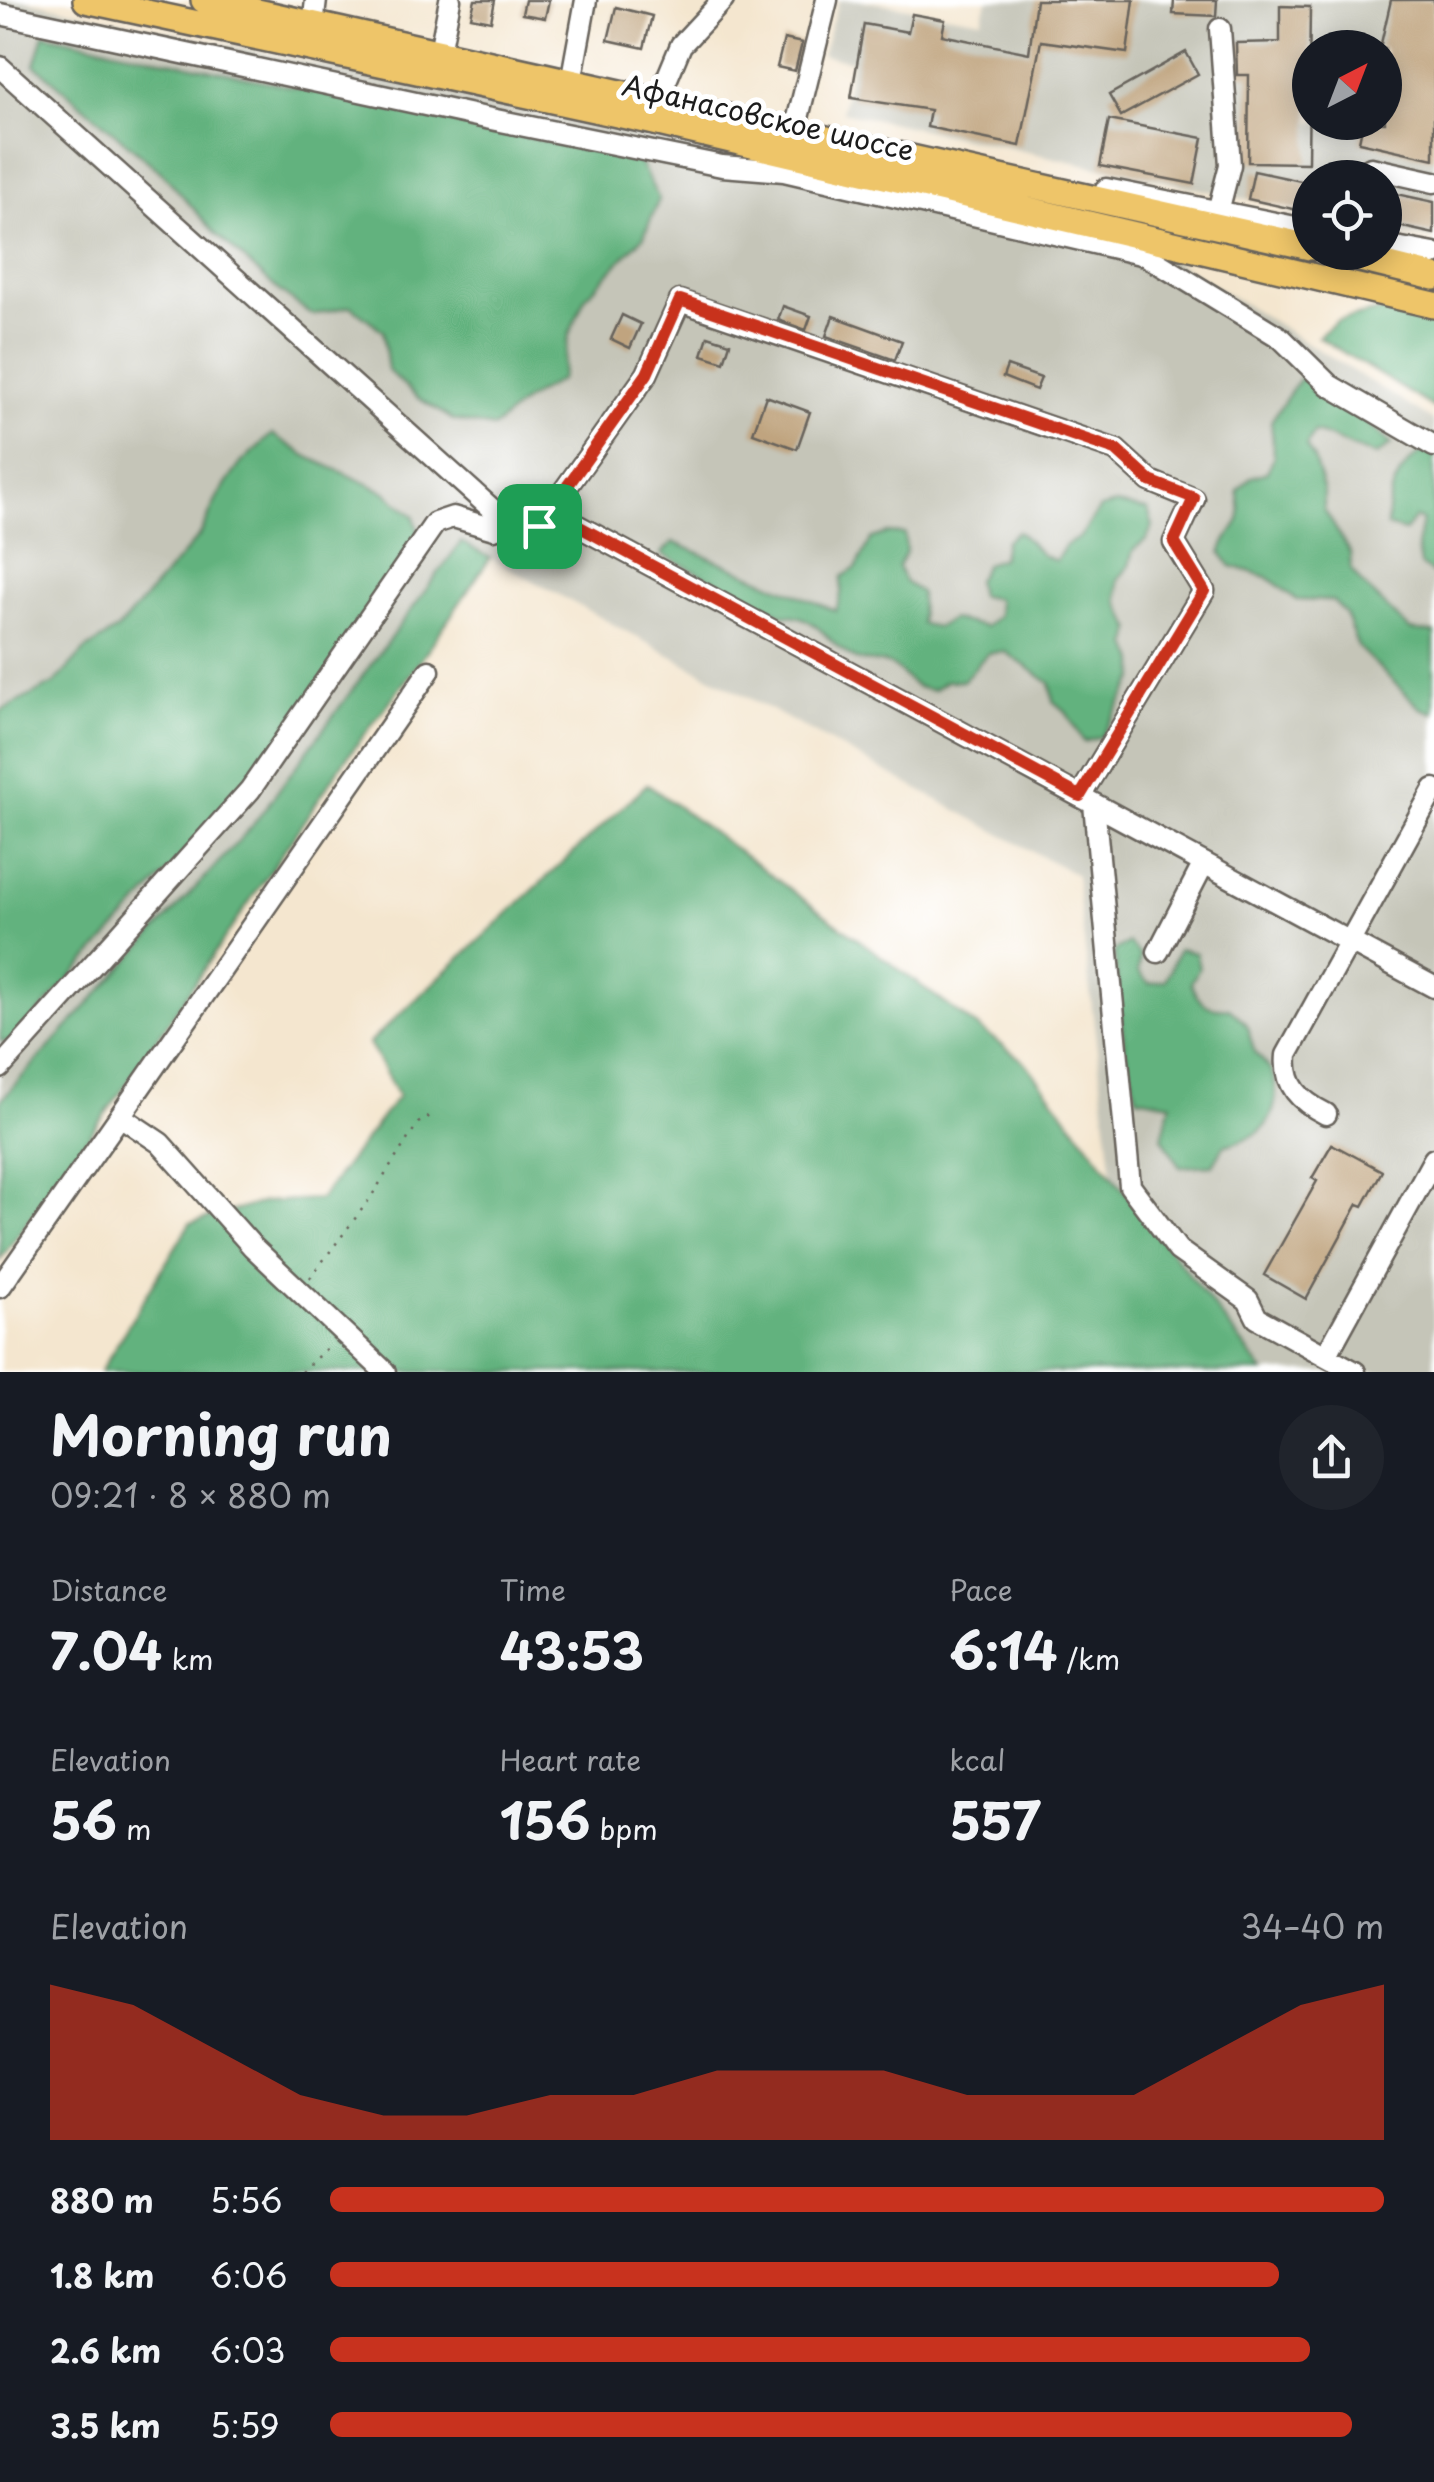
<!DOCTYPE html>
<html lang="en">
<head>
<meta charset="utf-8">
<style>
	:root { --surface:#171b24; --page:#20242c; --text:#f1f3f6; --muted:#9ea1a6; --accent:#c8321e }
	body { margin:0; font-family:"Playpen Sans",sans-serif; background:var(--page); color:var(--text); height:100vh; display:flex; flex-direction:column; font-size:38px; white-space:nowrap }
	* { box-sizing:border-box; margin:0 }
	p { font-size:32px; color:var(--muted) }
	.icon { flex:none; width:55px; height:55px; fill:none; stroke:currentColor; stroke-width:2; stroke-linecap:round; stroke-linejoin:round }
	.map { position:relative; height:1372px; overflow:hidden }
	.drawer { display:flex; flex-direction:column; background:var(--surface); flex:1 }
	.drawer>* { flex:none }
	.needle { width:65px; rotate:42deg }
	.buttons { position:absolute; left:1292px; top:30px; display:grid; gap:20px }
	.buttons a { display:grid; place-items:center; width:110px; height:110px; border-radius:50%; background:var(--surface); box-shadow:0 5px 25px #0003; font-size:50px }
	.pin { position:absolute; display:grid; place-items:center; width:85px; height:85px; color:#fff; margin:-42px; border-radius:20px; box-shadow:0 5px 15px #0006 }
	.round { display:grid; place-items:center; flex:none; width:105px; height:105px; border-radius:52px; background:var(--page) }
	.head { display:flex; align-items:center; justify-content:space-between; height:170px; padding:0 50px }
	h1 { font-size:55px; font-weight:700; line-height:75px }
	.stats { display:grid; grid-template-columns:repeat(3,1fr); gap:15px; height:170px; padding:10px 50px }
	.stats div { display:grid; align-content:center }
	.stats b { font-size:50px; font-weight:700 }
	.stats small { font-size:28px; font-weight:400 }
	.stats p { font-size:28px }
	.chart { height:280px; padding:20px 50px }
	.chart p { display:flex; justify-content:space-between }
	.chart svg { width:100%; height:180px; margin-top:10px; fill:var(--accent); opacity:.7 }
	ul { padding:0 50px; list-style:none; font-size:32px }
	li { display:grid; grid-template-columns:160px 120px 1fr; align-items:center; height:75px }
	li i { height:25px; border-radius:12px; background:var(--accent) }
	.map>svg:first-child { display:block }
	.industrial { fill:#c5c5b8; fill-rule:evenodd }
	.forest { fill:#62b27e; stroke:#3f674d; stroke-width:2.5 }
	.building { fill:#c0a47f }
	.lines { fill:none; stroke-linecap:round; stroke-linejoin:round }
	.minor-casing { stroke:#68635b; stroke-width:25 }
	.major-casing { stroke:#68635b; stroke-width:30 }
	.path { stroke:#68635b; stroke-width:2.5; stroke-dasharray:2.5 8; stroke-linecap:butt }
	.minor { stroke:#fff; stroke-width:20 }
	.major { stroke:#eec569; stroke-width:25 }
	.route-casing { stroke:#fff; stroke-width:20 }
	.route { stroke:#c8321e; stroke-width:12 }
	.labels { text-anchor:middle; stroke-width:10; stroke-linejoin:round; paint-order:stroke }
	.street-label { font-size:28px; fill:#1c1c1c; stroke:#fff }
</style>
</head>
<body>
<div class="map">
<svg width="1434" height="1372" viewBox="0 0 1434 1372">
	<rect width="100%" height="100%" fill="#fff"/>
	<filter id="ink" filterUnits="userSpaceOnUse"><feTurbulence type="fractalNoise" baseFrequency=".01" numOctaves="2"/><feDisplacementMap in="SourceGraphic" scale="20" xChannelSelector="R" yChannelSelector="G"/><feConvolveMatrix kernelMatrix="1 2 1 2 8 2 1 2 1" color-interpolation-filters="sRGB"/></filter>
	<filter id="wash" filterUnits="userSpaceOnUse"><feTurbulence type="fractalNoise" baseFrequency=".0048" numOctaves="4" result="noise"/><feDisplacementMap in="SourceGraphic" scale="40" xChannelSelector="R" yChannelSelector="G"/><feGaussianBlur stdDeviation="2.25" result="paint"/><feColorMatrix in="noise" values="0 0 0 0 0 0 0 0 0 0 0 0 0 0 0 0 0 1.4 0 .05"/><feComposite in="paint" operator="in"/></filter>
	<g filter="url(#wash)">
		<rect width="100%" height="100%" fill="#f4e6cf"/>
		<path class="industrial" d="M0,0H25L1152,247L1434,421V1372H1256L1114,1190L1076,875L461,542L252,826L0,1101Z
			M839,0H860L982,20L987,0H1434V240L1385,230V178H1310V213L842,112L852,61L822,55ZM1310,48H1385V122H1310Z"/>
		<path class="forest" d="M44,34L639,161L659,199L644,236L585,298L569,335L561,379L526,400L493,428L453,420L418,398L388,371L383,331L351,306L312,315L278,290L216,234L163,174L35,65Z
			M1383,310L1434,323V408L1318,337L1337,321Z
			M1300,378L1317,379L1391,444L1377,455C1354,452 1337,437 1314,432L1306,446L1314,459L1324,492V509L1350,553L1351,569L1361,583L1410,630L1434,633V713L1420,708L1358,647L1345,614L1333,601L1297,600L1267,577L1231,566L1221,553C1232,522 1246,530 1238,491L1251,477L1267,472L1274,456L1271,421Z
			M272,434L308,457L384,491L414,516L425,555L269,762L12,1042L0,1041V711L55,683L84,651L118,629L200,535L218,496L241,463Z
			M1422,452L1434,453V574L1420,565L1417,547L1422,521L1415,518L1405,531L1387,526C1387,495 1396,469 1422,452Z
			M1116,504L1148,510L1153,526L1146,540L1133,550L1129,566L1118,580V601L1132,629L1129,645L1136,661V678L1101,737L1084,742L1066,712L1053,701L1050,683L1005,652L988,653L963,681H946L933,690C904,688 906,670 887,664C877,661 866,663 856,659C826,645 819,614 784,615L661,554L673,542L836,611L841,594L842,577L856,568L872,538L888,533L905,534L906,552L898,567L905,582L920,592L921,624L937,627L952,619L985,627L998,616L997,599L980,596L976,580L986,564L1002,558L1005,541L1018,531L1042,555L1056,561L1065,546L1080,537L1100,508Z
			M461,542L490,558L419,663L343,763L124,1088L0,1260V1101L252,826Z
			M647,784L1025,1062L1264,1372H100L190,1223L264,1202L320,1199L398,1096L369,1043Z
			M1129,943L1140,955L1138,972L1149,984L1165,981L1179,949L1196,953L1199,968L1191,983C1198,1003 1207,1010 1229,1008C1250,1025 1246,1024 1253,1047C1255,1056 1267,1062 1271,1072C1281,1092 1275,1124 1254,1135C1245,1140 1233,1143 1224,1146L1213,1165L1180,1167L1162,1137L1171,1103L1137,1097L1124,1047L1114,951Z"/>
		<g id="blocks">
			<path class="building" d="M475,0H495L491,21L471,17Z
				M525,0H549L545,18L522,14Z
				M1036,0H1134L1127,53L1041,41L1020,146L927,127L930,110L851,98L864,24L908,32L912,14L945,20L942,35L1029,53Z
				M1174,0H1217L1216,16L1173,14Z
				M1391,0H1434V159L1359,142L1363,122H1385V48H1380Z
				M1280,6L1310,7L1308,163L1248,162L1249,75H1237L1236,43L1280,42Z
				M616,7L652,16L644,48L608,40Z
				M784,39L802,43L795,71L777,67Z
				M1186,52L1198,74L1121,116L1109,95Z
				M1109,120L1203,138L1194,184L1100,166Z
				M1254,171L1310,183L1306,212L1248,199Z
				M1392,193L1434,202V234L1385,223Z
				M783,306L811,316L806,330L778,320Z
				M622,315L641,324L630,348L611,339Z
				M833,316L902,341L895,360L826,336Z
				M708,336L730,343L724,362L702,355Z
				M1007,366L1041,378L1036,390L1003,377Z
				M766,396L810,412L797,449L753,433Z
				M1332,1144L1382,1171L1363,1206L1358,1204L1306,1299L1264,1275L1317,1181L1312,1178Z"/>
		</g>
	</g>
	<g filter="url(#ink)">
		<use href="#blocks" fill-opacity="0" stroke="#68635b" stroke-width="2.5"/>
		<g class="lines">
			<g class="minor-casing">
				<path id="minor" d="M0,14L486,118L722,166L784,171L1145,255L1281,338L1329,385L1434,446
					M313,25L316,0
					M440,52L450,0
					M0,67L504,520C529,533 550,522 578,526L1434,987
					M571,82L586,0
					M658,100L681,45L723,0
					M795,130L827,0
					M1369,178L1371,168L1434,182
					M1106,189L1310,230
					M1215,223L1230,165L1220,29
					M1385,245L1434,254
					M539,526L647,374L680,301L1116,450L1150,481L1194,499L1174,542L1204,591L1080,796
					M1094,804L1130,1186L1178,1250L1248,1300L1257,1318L1355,1372
					M1158,952L1204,863
					M0,1068L250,790L435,523L453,517L494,529L510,523
					M1326,1114C1300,1101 1284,1086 1287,1055L1434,789
					M120,1116L429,671
					M0,1287L120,1116L160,1143L253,1247L385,1372
					M1326,1356L1434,1159"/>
			</g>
			<g class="major-casing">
				<path id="major" d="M86,0L650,121L1434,305
					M204,0L1310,247
					M1332,252L1434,277"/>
			</g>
			<path class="path" d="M310,1278L369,1200L418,1123L432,1115
				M301,1372L331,1344"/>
			<use href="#minor" class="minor"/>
			<use href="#major" class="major"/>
		</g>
	</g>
	<g class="lines" filter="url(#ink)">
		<g class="route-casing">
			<path id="route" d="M680,300L1116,450L1150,481L1194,498L1174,542L1204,591L1080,796L578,526L558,523L539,526L647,374Z"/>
		</g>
		<use href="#route" class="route"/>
	</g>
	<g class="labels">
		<g class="street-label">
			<text transform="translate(768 118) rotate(13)" y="10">Афанасовское шоссе</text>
		</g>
	</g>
</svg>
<div class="buttons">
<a><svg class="needle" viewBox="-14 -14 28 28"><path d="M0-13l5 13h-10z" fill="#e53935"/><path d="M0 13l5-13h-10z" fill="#9ea1a6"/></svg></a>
<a><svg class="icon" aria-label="locate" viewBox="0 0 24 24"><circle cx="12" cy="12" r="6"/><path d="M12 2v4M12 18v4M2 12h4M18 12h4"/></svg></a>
</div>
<div class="pin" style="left:539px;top:526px;background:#1e9e55"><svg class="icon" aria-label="arrive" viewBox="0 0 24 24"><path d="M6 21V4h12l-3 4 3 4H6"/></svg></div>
</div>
<section class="drawer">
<div class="head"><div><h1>Morning run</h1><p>09:21 · 8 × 880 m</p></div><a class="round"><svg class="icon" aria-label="share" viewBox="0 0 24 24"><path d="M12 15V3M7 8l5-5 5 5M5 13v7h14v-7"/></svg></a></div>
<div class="stats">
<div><p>Distance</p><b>7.04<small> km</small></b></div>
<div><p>Time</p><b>43:53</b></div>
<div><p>Pace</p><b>6:14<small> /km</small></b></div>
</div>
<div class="stats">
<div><p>Elevation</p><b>56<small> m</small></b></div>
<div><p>Heart rate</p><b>156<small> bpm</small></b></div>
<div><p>kcal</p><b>557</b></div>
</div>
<div class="chart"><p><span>Elevation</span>34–40 m</p>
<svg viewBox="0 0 160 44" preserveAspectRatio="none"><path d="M0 44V6L10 11L20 22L30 33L40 38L50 38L60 33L70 33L80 27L90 27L100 27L110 33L120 33L130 33L140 22L150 11L160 6V44z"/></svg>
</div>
<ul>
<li><b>880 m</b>5:56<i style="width:100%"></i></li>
<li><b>1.8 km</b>6:06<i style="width:90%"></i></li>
<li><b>2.6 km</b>6:03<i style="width:93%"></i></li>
<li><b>3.5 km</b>5:59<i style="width:97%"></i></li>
</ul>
</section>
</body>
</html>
